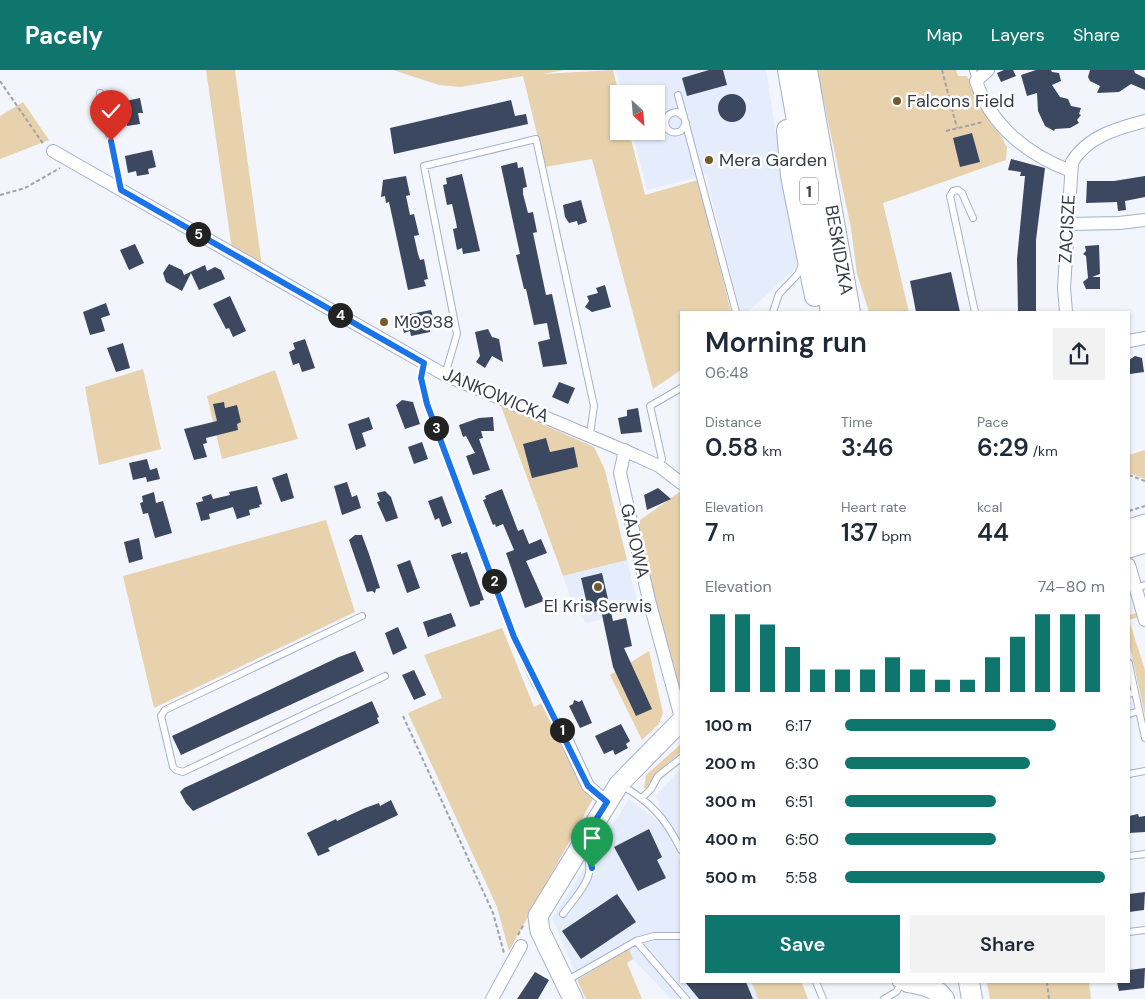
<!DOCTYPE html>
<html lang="en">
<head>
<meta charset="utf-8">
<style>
	:root { --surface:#fff; --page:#f2f2f3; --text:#1f2937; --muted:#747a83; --accent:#0f766e }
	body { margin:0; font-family:"DM Sans",sans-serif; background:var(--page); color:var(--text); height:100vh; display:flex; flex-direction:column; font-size:19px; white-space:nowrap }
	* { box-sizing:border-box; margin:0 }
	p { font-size:16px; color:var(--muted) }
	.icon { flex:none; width:28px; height:28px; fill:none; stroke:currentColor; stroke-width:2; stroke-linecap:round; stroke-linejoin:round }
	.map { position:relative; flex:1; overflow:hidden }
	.details { position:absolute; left:680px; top:241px; width:450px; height:672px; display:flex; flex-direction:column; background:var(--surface); border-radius:0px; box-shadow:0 1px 4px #0004 }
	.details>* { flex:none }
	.needle { width:32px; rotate:154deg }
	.fabs { position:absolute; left:610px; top:15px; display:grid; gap:10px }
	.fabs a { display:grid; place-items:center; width:55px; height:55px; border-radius:0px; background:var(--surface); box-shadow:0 1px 4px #0004; font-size:25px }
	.pin { position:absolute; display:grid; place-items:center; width:42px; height:42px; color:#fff; margin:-51px -21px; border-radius:50% 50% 50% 0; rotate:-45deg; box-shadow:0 0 5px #0007 }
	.pin .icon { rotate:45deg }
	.km { position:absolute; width:25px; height:25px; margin:-12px; border-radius:50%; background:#222; color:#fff; font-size:14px; line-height:25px; text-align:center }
	.round { display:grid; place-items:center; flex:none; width:52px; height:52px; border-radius:0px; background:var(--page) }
	.summary { display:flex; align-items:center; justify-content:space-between; height:85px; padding:0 25px }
	h1 { font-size:28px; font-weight:600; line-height:38px }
	.stats { display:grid; grid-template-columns:repeat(3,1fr); gap:8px; height:85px; padding:5px 25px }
	.stats div { display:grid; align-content:center }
	.stats b { font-size:25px; font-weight:600 }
	.stats small { font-size:14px; font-weight:400 }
	.stats p { font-size:14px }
	.chart { height:140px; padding:10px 25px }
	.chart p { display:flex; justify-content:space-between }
	.chart svg { width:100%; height:90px; margin-top:5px; stroke:var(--accent); stroke-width:6 }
	.primary-button { display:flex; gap:10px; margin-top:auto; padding:10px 25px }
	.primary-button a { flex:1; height:58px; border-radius:0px; background:var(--accent); color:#fff; font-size:20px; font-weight:600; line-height:58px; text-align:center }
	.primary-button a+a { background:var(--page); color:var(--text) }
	ul { padding:0 25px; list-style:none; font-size:16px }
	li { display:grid; grid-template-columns:80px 60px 1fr; align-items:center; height:38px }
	li i { height:12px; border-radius:6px; background:var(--accent) }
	header { display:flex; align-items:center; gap:30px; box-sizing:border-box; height:70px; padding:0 25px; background:var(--accent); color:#fff }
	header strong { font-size:24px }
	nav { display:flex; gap:28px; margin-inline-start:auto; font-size:18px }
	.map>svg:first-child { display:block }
	.built { fill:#e5edfc }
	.green { fill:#e8d2ad }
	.building { fill:#3c4760 }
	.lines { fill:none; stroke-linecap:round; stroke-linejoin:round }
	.lane-casing { stroke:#a3b0ce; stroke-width:8 }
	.street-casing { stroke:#a3b0ce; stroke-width:14 }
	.secondary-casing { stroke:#a3b0ce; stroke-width:21 }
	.primary-casing { stroke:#a3b0ce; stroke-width:22 }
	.path { stroke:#9ea3ab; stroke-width:2; stroke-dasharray:4 2.5; stroke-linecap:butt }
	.lane { stroke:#fff; stroke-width:6 }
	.street { stroke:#fff; stroke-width:12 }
	.secondary { stroke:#fff; stroke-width:19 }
	.primary { stroke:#fff; stroke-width:20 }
	.route-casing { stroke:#fff; stroke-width:10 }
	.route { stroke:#1a73e8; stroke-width:6 }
	.poi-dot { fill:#74592b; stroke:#fff; stroke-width:2 }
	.labels { text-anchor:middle; stroke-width:5; stroke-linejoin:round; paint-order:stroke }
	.shield { fill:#fff; stroke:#72767f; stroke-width:1 }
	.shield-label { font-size:16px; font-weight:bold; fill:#363c48 }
	.poi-label { font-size:18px; fill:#363c48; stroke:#fff; text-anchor:start }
	.street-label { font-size:18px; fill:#363c48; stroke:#fff }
</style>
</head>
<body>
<header>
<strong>Pacely</strong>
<nav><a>Map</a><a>Layers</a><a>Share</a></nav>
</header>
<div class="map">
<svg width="1145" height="929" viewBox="0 0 1145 929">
	<rect width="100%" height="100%" fill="#f2f5fb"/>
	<path class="built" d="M616,0H766L797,197L748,242H740L706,105L647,120L632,61H656V24H622Z
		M627,490L639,540L586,553L573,535L563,506Z
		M681,698V787L656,726Z
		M629,729L664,756L681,793V912L752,913L758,929H671L633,889L626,871L575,902L552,848Z"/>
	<path class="green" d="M206,0H235L262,196L232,179Z
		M393,0H564L543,4L613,0L619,24V61H629L645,125L698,110L731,242H681V300L653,319L592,89L545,97L523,6L461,17L439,15Z
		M817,0H956L958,6H967L1007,77L1006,90L883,133L909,242H869L857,204L851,158Z
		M23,32L49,70L0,89V46Z
		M143,299L161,379L99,395L85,317Z
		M275,300L298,369L222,389L207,326Z
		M501,336L594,377L605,400L627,490L563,506Z
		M1145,380V409L1129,403V385Z
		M681,421V620L677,619L636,453Z
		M326,450L355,542L154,638L123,506Z
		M1137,543L1139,547L1129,550L1145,600V645L1129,573V545Z
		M502,558L534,637L542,633L555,657L552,658L582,712L594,727L509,881L497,837L408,643L442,628L424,585Z
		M649,581L663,643L659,654L642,670L610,605Z
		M681,674V682L657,702L648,718H644L646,705Z
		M629,879L633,889L627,893L642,929H586L577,910Z
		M752,913H802L808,929H758Z
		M987,913H1089L1091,929H990Z"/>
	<path class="building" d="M709,0H723L727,15L687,26L682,8Z
		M1004,0H1013L1016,6L1001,12L997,3Z
		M1036,0H1051L1052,2L1059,3L1061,11L1052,15L1060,27L1068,29L1071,36L1081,38L1079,44L1081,45L1077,50L1079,53L1070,58L1055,59L1054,61L1045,56L1038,41L1037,23L1027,26L1021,5Z
		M1090,0H1134L1135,3L1145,8V20L1131,14L1119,22L1097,23L1100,16L1090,11L1088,7Z
		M718 38a14 14 0 1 1 28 0a14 14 0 1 1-28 0Z
		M140,28L143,43H138L140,54L127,56L121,32Z
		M511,30L515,46L526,44L528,54L394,84L390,58Z
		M972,63L980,92L960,97L953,68Z
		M152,80L156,97L148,99L149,104L137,106L136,101L128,103L125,86Z
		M1011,89L1045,98L1036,170V242H1018L1017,189L1025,106H1020L1021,102L1008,100Z
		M517,92L518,98L523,97L527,117L523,118V124L528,143L533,142L537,162L533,163L546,225L552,224L567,294L543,297L538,272L550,269L547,253L534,255L526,219H524L516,185L520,184L501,96Z
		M462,104L480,181L463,184L462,178L457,180L453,159L457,158L456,152L452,134L447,135L443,115L447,114L446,108Z
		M406,106L410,125L406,126L410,145L414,144L419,165L414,166L418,184L420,190L424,189L428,209L424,210L426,216L408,220L389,132L386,133L385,126L381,127L383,110Z
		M1145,106V127L1125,131L1126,140L1118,141L1117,132L1086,133L1087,111H1114Z
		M581,130L587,152L578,155L577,151L569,153L565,147L563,135Z
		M135,174L144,193L129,200L120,180Z
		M1099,175L1100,204L1092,207H1100V219H1086L1083,212L1088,208L1086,186L1083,184L1086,181L1085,176Z
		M169,194L182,200L184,205L205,195L207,201L215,197L221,200L225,209L199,220L191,203L182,221L166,212L163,203Z
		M951,202L960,242H916L910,211Z
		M605,215L611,237L592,242L585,237L589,231L587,226L598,223L596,218Z
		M230,226L246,261L233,267L229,258L226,259L213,234Z
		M106,233L110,245L101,248L105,261L90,265L83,242Z
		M431,240L435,256L430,257V262L411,266L410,261L404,263L400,246Z
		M488,259L492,267L499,269L503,292L492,286L485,298L476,292L480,286L475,262Z
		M305,269L315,298L302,302L299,293L293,295L289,282L295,279L293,273Z
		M123,273L130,298L116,302L107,278Z
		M1135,286L1142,288L1144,302L1130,304L1129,290Z
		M559,312L575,318L568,334L552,327Z
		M402,330L413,332L420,354L405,359L396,335Z
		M224,332L225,338L237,335L241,352L237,354L238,360L206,368L207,373L203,374L207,387L194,390L184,359L217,351L213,334Z
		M638,338L642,362L621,364L618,348L627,346V340Z
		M369,347L373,359L362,363L366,376L356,380L348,354Z
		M493,347L494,361H481L483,368L479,369L490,400L473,405L466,386L475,383L466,366L463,367L459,355L479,348Z
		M546,368L550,382L574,377L578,397L532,408L523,374Z
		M422,372L428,389L414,394L408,377Z
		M147,389L150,400L157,398L160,409L147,412L146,407L133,410L129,393Z
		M287,403L294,428L281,432L272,408Z
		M347,412L352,427L357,425L361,438L342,445L334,416Z
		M257,416L262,434L259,435L260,437L249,440L250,445L237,449L233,437L209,444L210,449L201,451L196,433L203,431L202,427L211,424L213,429L230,425L229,422Z
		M658,418L671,429L647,440L644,425Z
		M502,419L518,461L523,459L529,474L541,469L547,483L526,491L544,531L525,538L506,483L514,480L503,454L496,457L495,454L493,455L483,430L486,429L485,426Z
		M385,421L391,427L398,448L386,452L377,432L380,431L377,423Z
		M154,422L156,433L163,431L172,463L155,468L148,443L143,444L140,433L143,432L142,426Z
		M442,426L452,453L442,457L439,448L435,450L428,431Z
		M355,465H362L369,484L380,518L376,519L375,523L372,521L367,522L349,470Z
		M139,468L143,489L129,493L124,472Z
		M461,482V484L467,482L484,530L480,531V534L470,537L451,485Z
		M410,490L420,518L407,523L397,495Z
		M602,503L613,551L626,548L632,576L624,578L652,639L636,646L613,597L601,540L589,543L581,508Z
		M451,543L456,556L428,567L423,552Z
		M398,557L407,578L393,585L385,563Z
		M355,581L364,601L181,685L172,666L339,587Z
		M414,600L426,625L414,630L402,605Z
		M574,630L579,632L582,630L592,653L580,658L569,636L573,634Z
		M372,631L379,647L377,648L379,653L193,741L186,733L180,722L184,718Z
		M621,654L630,671L626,674L628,678L615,685L613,680L604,684L595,666Z
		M391,730L398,745L328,778L330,781L318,786L307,763L336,749L337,751L365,738L379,733L380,736Z
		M1138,744L1139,747L1145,746V762L1129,763V746Z
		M649,759L662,787L657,790L666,808L638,821L614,777Z
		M1145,822L1144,840L1129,842V824Z
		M617,824L636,852L581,889L562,861Z
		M1145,898L1144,918L1119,921L1117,912H1129V900Z
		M535,902L549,910L538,929H517Z
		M685,912H746L753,929H699Z"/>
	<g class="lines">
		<g class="lane-casing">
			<path id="lane" d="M973,0L976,11
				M100,23L121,118
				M678,25L736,242
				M684,47L677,42C658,43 664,69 681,61L686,53
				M973,148L962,123L958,120L953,121L950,126L975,242
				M773,242L779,224L798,204L802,195
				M424,293L421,308L427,334L514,567L535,613L560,656
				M445,305L457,264L424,96L536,69L594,336L590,364
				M659,396L662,389L650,336L681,318
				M1135,518L1145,515
				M362,546L165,640L161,646L173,697L176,700L183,702L385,606
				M1129,593L1131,604
				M1129,604H1131L1135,622
				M1129,624L1135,622L1145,668
				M1129,644L1139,641
				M1129,704L1145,701
				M621,715C651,732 666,749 681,780
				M643,727L651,719L658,706L681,688
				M1129,786L1145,784
				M563,844C578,823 602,803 582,778
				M1129,862L1145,860
				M636,871L686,929
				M566,911L636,871L654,866H681
				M816,912L823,929
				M896,912V913
				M884,929L896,922L903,912"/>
		</g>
		<g class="street-casing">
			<path id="street" d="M988,0L976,11C991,56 1028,85 1071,101
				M53,81L445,305L637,386L659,396L681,413
				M1068,154L1119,153L1145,150
				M1066,242L1064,218L1072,92C1088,66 1118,58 1145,51
				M1129,271L1145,268
				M625,380L620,403L649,530L681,648
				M1129,495L1145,550
				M560,656L588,716L607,732
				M492,929L521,876"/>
		</g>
		<g class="secondary-casing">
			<path id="secondary" d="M1129,459L1145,454
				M1129,478L1145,473
				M573,929L540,861L538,846L619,714L681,651"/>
		</g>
		<g class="primary-casing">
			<path id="primary" d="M788,0L831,242
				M807,0L850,242
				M787,60L791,106L815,226
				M908,912C922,915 935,916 944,929
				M969,912L972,929"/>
		</g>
		<path class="path" d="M942,0L957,58
			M0,11L44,75
			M946,61L983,52
			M0,125L25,118L60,98
			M1129,405L1145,411
			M1129,441L1145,436
			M403,646L493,843L504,883
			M518,865L524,854
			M1047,912L1049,929"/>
		<use href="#lane" class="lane"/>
		<use href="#street" class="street"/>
		<use href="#secondary" class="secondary"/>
		<use href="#primary" class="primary"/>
	</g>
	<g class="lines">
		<g class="route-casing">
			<path id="route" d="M111,71L121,120L424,293L421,308L427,334L514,567L588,716L607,732L580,775L590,790L592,798"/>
		</g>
		<use href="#route" class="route"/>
	</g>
	<g class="poi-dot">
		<circle cx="897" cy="31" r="5"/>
		<circle cx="709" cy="90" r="5"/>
		<circle cx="384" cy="252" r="5"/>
		<circle cx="598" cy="517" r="5"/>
	</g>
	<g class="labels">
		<rect class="shield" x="800" y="107.5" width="18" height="27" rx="4"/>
		<g class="shield-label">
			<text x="809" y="127">1</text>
		</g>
		<g class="poi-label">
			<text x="907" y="37">Falcons Field</text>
			<text x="719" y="96">Mera Garden</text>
			<text x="394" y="258">M0938</text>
			<text x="598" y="542" text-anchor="middle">El Kris Serwis</text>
		</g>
		<g class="street-label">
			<text transform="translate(1067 159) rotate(-87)" y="6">ZACISZE</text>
			<text transform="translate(839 180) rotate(80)" y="6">BESKIDZKA</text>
			<text transform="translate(496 325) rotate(23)" y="6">JANKOWICKA</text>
			<text transform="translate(635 471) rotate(77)" y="6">GAJOWA</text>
		</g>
	</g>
</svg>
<div class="fabs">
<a><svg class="needle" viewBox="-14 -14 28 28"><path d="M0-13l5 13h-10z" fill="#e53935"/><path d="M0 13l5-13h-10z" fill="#747a83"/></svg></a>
</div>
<div class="pin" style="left:592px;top:798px;background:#1e9e55"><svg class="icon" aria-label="arrive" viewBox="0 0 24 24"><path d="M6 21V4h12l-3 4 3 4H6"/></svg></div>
<div class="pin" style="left:111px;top:71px;background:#d93025"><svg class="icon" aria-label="check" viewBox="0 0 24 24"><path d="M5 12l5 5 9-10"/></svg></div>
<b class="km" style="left:562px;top:660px">1</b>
<b class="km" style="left:494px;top:511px">2</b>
<b class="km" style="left:436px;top:358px">3</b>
<b class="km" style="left:340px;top:245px">4</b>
<b class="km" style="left:198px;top:164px">5</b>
<section class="details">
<div class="summary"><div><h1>Morning run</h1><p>06:48</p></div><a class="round"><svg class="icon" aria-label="share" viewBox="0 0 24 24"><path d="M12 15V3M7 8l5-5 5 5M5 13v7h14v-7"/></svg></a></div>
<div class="stats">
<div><p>Distance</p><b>0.58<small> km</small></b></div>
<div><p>Time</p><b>3:46</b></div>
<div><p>Pace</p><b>6:29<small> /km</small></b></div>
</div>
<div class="stats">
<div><p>Elevation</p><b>7<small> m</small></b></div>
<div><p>Heart rate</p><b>137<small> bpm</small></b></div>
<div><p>kcal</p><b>44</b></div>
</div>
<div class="chart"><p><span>Elevation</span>74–80 m</p>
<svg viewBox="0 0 160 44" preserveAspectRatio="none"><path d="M5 44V6M15 44V6M25 44V11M35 44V22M45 44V33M55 44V33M65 44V33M75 44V27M85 44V33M95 44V38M105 44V38M115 44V27M125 44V17M135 44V6M145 44V6M155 44V6"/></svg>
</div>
<ul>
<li><b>100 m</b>6:17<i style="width:81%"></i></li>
<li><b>200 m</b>6:30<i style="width:71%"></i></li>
<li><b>300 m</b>6:51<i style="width:58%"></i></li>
<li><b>400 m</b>6:50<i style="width:58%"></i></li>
<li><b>500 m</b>5:58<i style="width:100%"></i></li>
</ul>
<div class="primary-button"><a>Save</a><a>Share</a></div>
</section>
</div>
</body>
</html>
